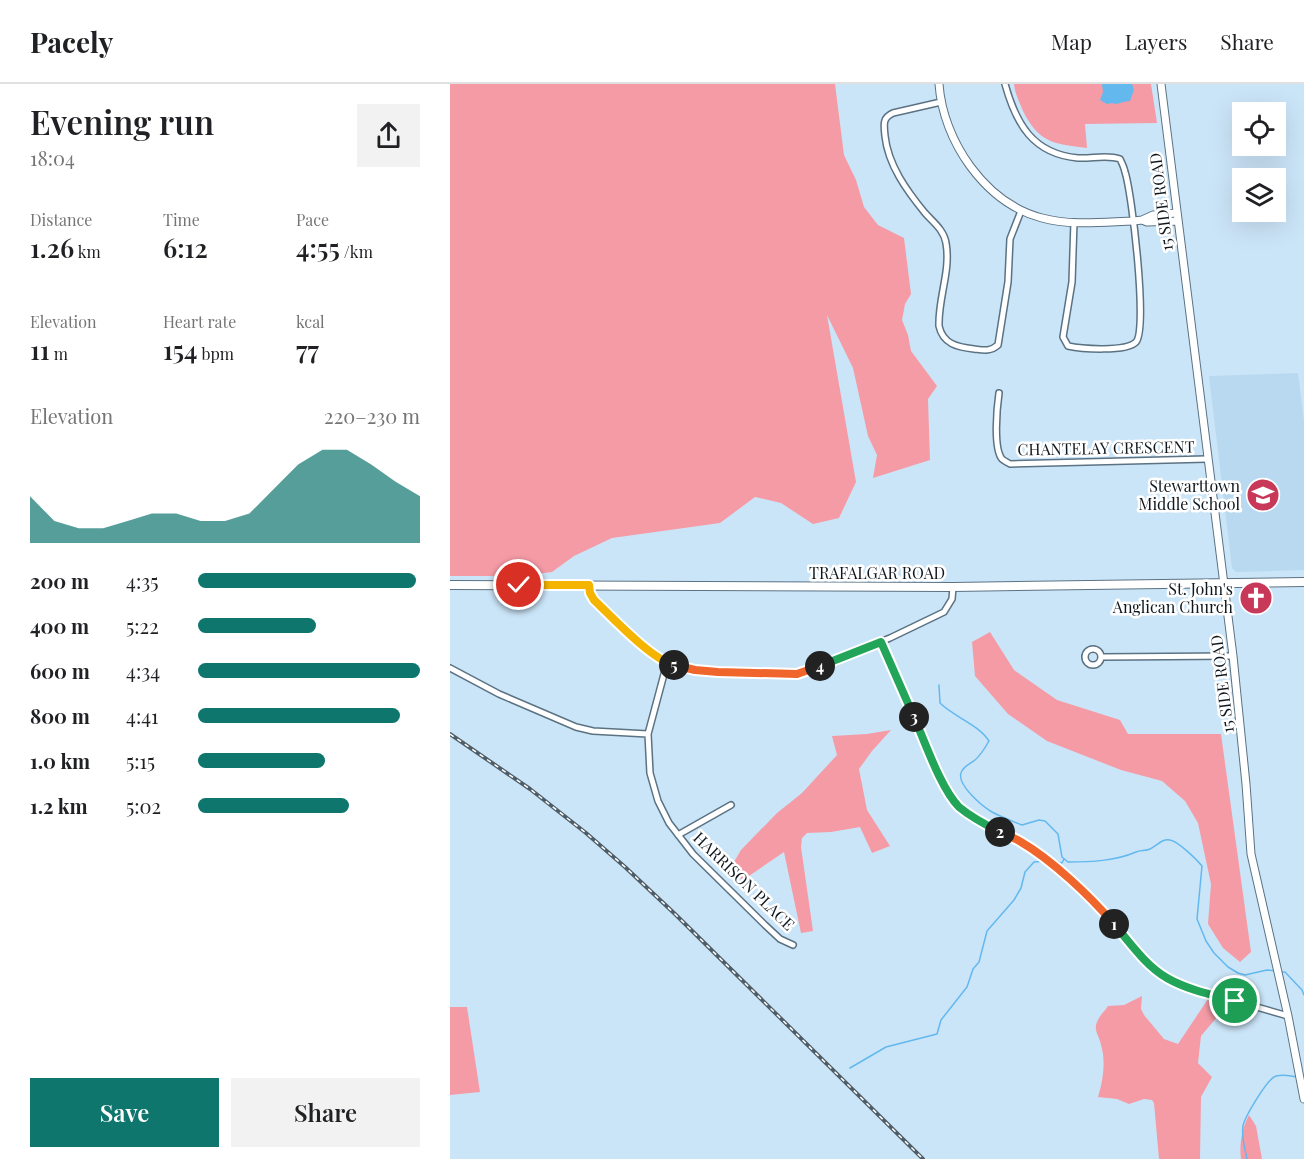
<!DOCTYPE html>
<html lang="en">
<head>
<meta charset="utf-8">
<style>
	:root { --surface:#fff; --page:#f2f2f2; --text:#202124; --muted:#757577; --line:#e0e0e0; --accent:#0f766e }
	body { margin:0; font-family:"Playfair Display",serif; background:var(--page); color:var(--text); height:100vh; display:flex; flex-direction:column; font-size:22px; white-space:nowrap }
	* { box-sizing:border-box; margin:0 }
	p { font-size:20px; color:var(--muted) }
	.icon { flex:none; width:33px; height:33px; fill:none; stroke:currentColor; stroke-width:2; stroke-linecap:round; stroke-linejoin:round }
	.map { position:relative; flex:1; overflow:hidden }
	.drawer { display:flex; flex-direction:column; background:var(--surface); width:450px }
	.drawer>* { flex:none }
	.tools { position:absolute; left:782px; top:18px; display:grid; gap:12px }
	.tools a { display:grid; place-items:center; width:54px; height:54px; border-radius:0px; background:var(--surface); box-shadow:0 6px 24px #0002; font-size:30px }
	.pin { position:absolute; display:grid; place-items:center; width:51px; height:51px; color:#fff; margin:-26px; border:3px solid #fff; border-radius:50%; box-shadow:0 2px 6px #0007 }
	.km { position:absolute; width:30px; height:30px; margin:-15px; border-radius:50%; background:#222; color:#fff; font-size:16px; line-height:30px; text-align:center }
	.round { display:grid; place-items:center; flex:none; width:63px; height:63px; border-radius:0px; background:var(--page) }
	.headline { display:flex; align-items:center; justify-content:space-between; height:102px; padding:0 30px }
	h1 { font-size:33px; font-weight:600; line-height:45px }
	.figures { display:grid; grid-template-columns:repeat(3,1fr); gap:9px; height:102px; padding:6px 30px }
	.figures div { display:grid; align-content:center }
	.figures b { font-size:26px; font-weight:600 }
	.figures small { font-size:16px; font-weight:400 }
	.figures p { font-size:16px }
	.chart { height:168px; padding:12px 30px }
	.chart p { display:flex; justify-content:space-between }
	.chart svg { width:100%; height:108px; margin-top:6px; fill:var(--accent); opacity:.7 }
	.cta { display:flex; gap:12px; margin-top:auto; padding:12px 30px }
	.cta a { flex:1; height:69px; border-radius:0px; background:var(--accent); color:#fff; font-size:24px; font-weight:600; line-height:69px; text-align:center }
	.cta a+a { background:var(--page); color:var(--text) }
	ul { padding:0 30px; list-style:none; font-size:20px }
	li { display:grid; grid-template-columns:96px 72px 1fr; align-items:center; height:45px }
	li i { height:15px; border-radius:8px; background:var(--accent) }
	header { display:flex; align-items:center; gap:36px; box-sizing:border-box; height:84px; padding:0 30px; background:var(--surface); border-bottom:2px solid var(--line) }
	header strong { font-size:28px }
	nav { display:flex; gap:33px; margin-inline-start:auto; font-size:21px }
	main { display:flex; flex:1; min-height:0 }
	.map>svg:first-child { display:block }
	.built { fill:#b8d9f0 }
	.green { fill:#f59ba6 }
	.water { fill:#63b8ee }
	.lines { fill:none; stroke-linecap:round; stroke-linejoin:round }
	.stream { stroke:#63b8ee; stroke-width:1.5 }
	.minor-casing { stroke:#5b7283; stroke-width:8 }
	.tertiary-casing { stroke:#5b7283; stroke-width:9 }
	.secondary-casing { stroke:#5b7283; stroke-width:10 }
	.minor { stroke:#fff; stroke-width:5 }
	.tertiary { stroke:#fff; stroke-width:7 }
	.secondary { stroke:#fff; stroke-width:8 }
	.rail-casing { stroke:#4e5d67; stroke-width:4 }
	.rail { stroke:#fff; stroke-width:1.5; stroke-dasharray:4.5; stroke-linecap:butt }
	.split-1-casing { stroke:#fff; stroke-width:12 }
	.split-2-casing { stroke:#fff; stroke-width:12 }
	.split-3-casing { stroke:#fff; stroke-width:12 }
	.split-4-casing { stroke:#fff; stroke-width:12 }
	.split-5-casing { stroke:#fff; stroke-width:12 }
	.split-6-casing { stroke:#fff; stroke-width:12 }
	.split-7-casing { stroke:#fff; stroke-width:12 }
	.split-1 { stroke:#22a559; stroke-width:8 }
	.split-2 { stroke:#f0652b; stroke-width:8 }
	.split-3 { stroke:#22a559; stroke-width:8 }
	.split-4 { stroke:#22a559; stroke-width:8 }
	.split-5 { stroke:#f0652b; stroke-width:8 }
	.split-6 { stroke:#f5b400; stroke-width:8 }
	.split-7 { stroke:#f5b400; stroke-width:8 }
	.labels { text-anchor:middle; stroke-width:5; stroke-linejoin:round; paint-order:stroke }
	.street-label { font-size:16px; fill:#0e171d; stroke:#fff }
	.poi-label { font-size:16px; fill:#0e171d; stroke:#fff; text-anchor:end }
</style>
</head>
<body>
<header>
<strong>Pacely</strong>
<nav><a>Map</a><a>Layers</a><a>Share</a></nav>
</header>
<main>
<section class="drawer">
<div class="headline"><div><h1>Evening run</h1><p>18:04</p></div><a class="round"><svg class="icon" aria-label="share" viewBox="0 0 24 24"><path d="M12 15V3M7 8l5-5 5 5M5 13v7h14v-7"/></svg></a></div>
<div class="figures">
<div><p>Distance</p><b>1.26<small> km</small></b></div>
<div><p>Time</p><b>6:12</b></div>
<div><p>Pace</p><b>4:55<small> /km</small></b></div>
</div>
<div class="figures">
<div><p>Elevation</p><b>11<small> m</small></b></div>
<div><p>Heart rate</p><b>154<small> bpm</small></b></div>
<div><p>kcal</p><b>77</b></div>
</div>
<div class="chart"><p><span>Elevation</span>220–230 m</p>
<svg viewBox="0 0 160 44" preserveAspectRatio="none"><path d="M0 44V25L10 35L20 38L30 38L40 35L50 32L60 32L70 35L80 35L90 32L100 22L110 12L120 6L130 6L140 12L150 19L160 25V44z"/></svg>
</div>
<ul>
<li><b>200 m</b>4:35<i style="width:98%"></i></li>
<li><b>400 m</b>5:22<i style="width:53%"></i></li>
<li><b>600 m</b>4:34<i style="width:100%"></i></li>
<li><b>800 m</b>4:41<i style="width:91%"></i></li>
<li><b>1.0 km</b>5:15<i style="width:57%"></i></li>
<li><b>1.2 km</b>5:02<i style="width:68%"></i></li>
</ul>
<div class="cta"><a>Save</a><a>Share</a></div>
</section>
<div class="map">
<svg width="854" height="1075" viewBox="0 0 854 1075">
	<rect width="100%" height="100%" fill="#cbe5f8"/>
	<path class="built" d="M848,289L854,337V486L786,488L782,484L759,292Z"/>
	<path class="green" d="M0,0H385L394,71L406,96L414,123L428,141L454,154L461,210L455,220L452,236L458,251L461,267L487,302L478,315L480,376L423,394L427,371L418,352L403,284L377,231L406,398L389,434L363,440L331,419L305,413L270,439L162,454L124,472L102,488L70,492H0Z
		M564,0H701L707,39L635,40L637,64C604,60 589,59 573,27C569,17 565,10 564,0Z
		M540,548L564,586L607,616L670,636L678,650H771L801,868L790,878L773,864L758,840L761,800L748,739L735,717L712,697L671,686L597,657L558,630L525,592L522,558Z
		M441,646L422,667L409,685L417,726L440,762L422,769L410,743L381,748L357,749L352,754L351,763L363,847L351,849L334,768L293,796L286,792L281,783L291,766L327,729L352,709L387,671L382,652L417,650Z
		M692,912L691,925L694,931L714,955L728,960L758,915L778,920L751,952L748,979L762,993L751,1013L750,1075H709L704,1019L702,1016L694,1015L679,1020L667,1015L648,1013C653,997 656,977 651,961C650,953 643,946 647,938C649,932 655,927 658,922L674,921Z
		M0,923H17L30,1008L0,1011Z
		M799,1031L806,1042L812,1075H791C789,1061 792,1044 799,1031Z"/>
	<path class="water" d="M652,0H682L684,6L680,17C676,17 674,18 670,19C665,21 662,18 657,20L650,16L653,8Z"/>
	<g class="lines">
		<path class="stream" d="M489,601L490,619C504,633 528,640 539,657C535,664 531,671 525,676C520,680 513,682 511,689C507,701 532,722 542,728C551,733 562,737 572,741L589,736L595,737L608,750L612,773L618,778C641,778 665,777 686,768C690,766 696,767 700,765C707,762 712,754 720,756C728,757 747,776 752,782L747,835L756,857L764,869L778,883L788,889L795,891L817,886L826,887
			M601,777L612,779L614,775
			M831,888H835L852,906L854,911
			M400,984L436,963L487,950L491,936L517,903L523,885L529,878L537,847L564,816L571,804L575,788L584,778L596,777
			M797,1075C795,1065 791,1052 793,1042C795,1032 816,998 824,993C830,989 840,992 847,993"/>
		<g class="minor-casing">
			<path id="minor" d="M555,0C566,40 583,70 628,74C642,75 656,70 670,75C672,79 674,83 675,88C682,109 698,245 686,258C677,268 631,265 618,262L613,253L622,198L624,138
				M491,18L443,29C432,34 434,41 435,52C438,81 457,107 475,129C483,138 494,146 496,159C501,187 488,214 489,242C493,260 507,263 524,265C533,266 540,268 548,261L558,198L560,155L571,127
				M549,309C547,323 543,364 552,375C554,377 557,378 560,380L757,375
				M139,501L140,509L144,516L194,562L217,579L245,586L268,588L347,590L378,579L440,554L494,528L502,515L503,503
				M431,558L496,706L509,722L534,740L571,758L596,775L629,805L661,837L698,879L715,893L733,902L838,932
				M635 573a8 8 0 1 1 16 0a8 8 0 1 1-16 0Z
				M651,573L783,572
				M217,579L198,650L200,689L208,717L219,739L243,770L315,841L330,855L343,861
				M0,584L49,610L126,643L143,647L198,650
				M228,751L281,721"/>
		</g>
		<g class="tertiary-casing">
			<path id="tertiary" d="M489,0C493,57 535,119 592,134C621,142 654,138 684,137L692,136L703,131L726,129
				M711,0L783,572L796,700L801,770L838,932L854,1015
				M692,136L697,138L727,137"/>
		</g>
		<g class="secondary-casing">
			<path id="secondary" d="M0,501L503,503L854,498"/>
		</g>
		<use href="#minor" class="minor"/>
		<use href="#tertiary" class="tertiary"/>
		<use href="#secondary" class="secondary"/>
		<g class="rail-casing">
			<path id="rail" d="M0,650L80,705L136,749L175,783L225,830L473,1075"/>
		</g>
		<use href="#rail" class="rail"/>
	</g>
	<g class="lines">
		<g class="split-1-casing">
			<path id="split-1" d="M664,840C680,859 696,882 717,894C738,906 763,911 785,917"/>
		</g>
		<g class="split-2-casing">
			<path id="split-2" d="M550,748C557,751 565,754 571,758C602,776 641,813 664,840"/>
		</g>
		<g class="split-3-casing">
			<path id="split-3" d="M464,633C475,658 491,705 509,723C521,733 536,741 550,748"/>
		</g>
		<g class="split-4-casing">
			<path id="split-4" d="M370,582L431,558L464,633"/>
		</g>
		<g class="split-5-casing">
			<path id="split-5" d="M224,581L245,586L268,588L347,590L370,582"/>
		</g>
		<g class="split-6-casing">
			<path id="split-6" d="M111,501H139L140,509L144,516C163,534 201,575 224,581"/>
		</g>
		<g class="split-7-casing">
			<path id="split-7" d="M69,501H111"/>
		</g>
		<use href="#split-1" class="split-1"/>
		<use href="#split-2" class="split-2"/>
		<use href="#split-3" class="split-3"/>
		<use href="#split-4" class="split-4"/>
		<use href="#split-5" class="split-5"/>
		<use href="#split-6" class="split-6"/>
		<use href="#split-7" class="split-7"/>
	</g>
	<defs>
		<g id="school-disc" transform="scale(1.725)"><circle r="9.5" fill="#c83858" stroke="#fff"/><path d="M0-5L7-2L0 1L-7-2ZM-4 1L0 2.5L4 1V4Q0 6-4 4Z" fill="#fff"/></g>
		<g id="church-disc" transform="scale(1.725)"><circle r="9.5" fill="#c83858" stroke="#fff"/><path d="M-1.2-6h2.4v3.5h3.3v2.4h-3.3V6h-2.4V-.1h-3.3v-2.4h3.3Z" fill="#fff"/></g>
	</defs>
	<g fill-rule="evenodd">
		<use href="#school-disc" x="813" y="411"/>
		<use href="#church-disc" x="806" y="514"/>
	</g>
	<g class="labels">
		<g class="street-label">
			<text transform="translate(711 118) rotate(-97)" y="6">15 SIDE ROAD</text>
			<text transform="translate(656 364) rotate(-1)" y="6">CHANTELAY CRESCENT</text>
			<text x="427" y="495">TRAFALGAR ROAD</text>
			<text transform="translate(772 600) rotate(-97)" y="6">15 SIDE ROAD</text>
			<text transform="translate(294 797) rotate(44)" y="6">HARRISON PLACE</text>
		</g>
		<g class="poi-label">
			<text x="790" y="408">Stewarttown<tspan x="790" dy="18">Middle School</tspan></text>
			<text x="783" y="511">St. John's<tspan x="783" dy="18">Anglican Church</tspan></text>
		</g>
	</g>
</svg>
<div class="tools">
<a><svg class="icon" aria-label="locate" viewBox="0 0 24 24"><circle cx="12" cy="12" r="6"/><path d="M12 2v4M12 18v4M2 12h4M18 12h4"/></svg></a>
<a><svg class="icon" aria-label="layers" viewBox="0 0 24 24"><path d="M12 4l9 5-9 5-9-5zM3 14l9 5 9-5"/></svg></a>
</div>
<div class="pin" style="left:785px;top:917px;background:#1e9e55"><svg class="icon" aria-label="arrive" viewBox="0 0 24 24"><path d="M6 21V4h12l-3 4 3 4H6"/></svg></div>
<div class="pin" style="left:69px;top:501px;background:#d93025"><svg class="icon" aria-label="check" viewBox="0 0 24 24"><path d="M5 12l5 5 9-10"/></svg></div>
<b class="km" style="left:664px;top:840px">1</b>
<b class="km" style="left:550px;top:748px">2</b>
<b class="km" style="left:464px;top:633px">3</b>
<b class="km" style="left:370px;top:582px">4</b>
<b class="km" style="left:224px;top:581px">5</b>
</div>
</main>
</body>
</html>
